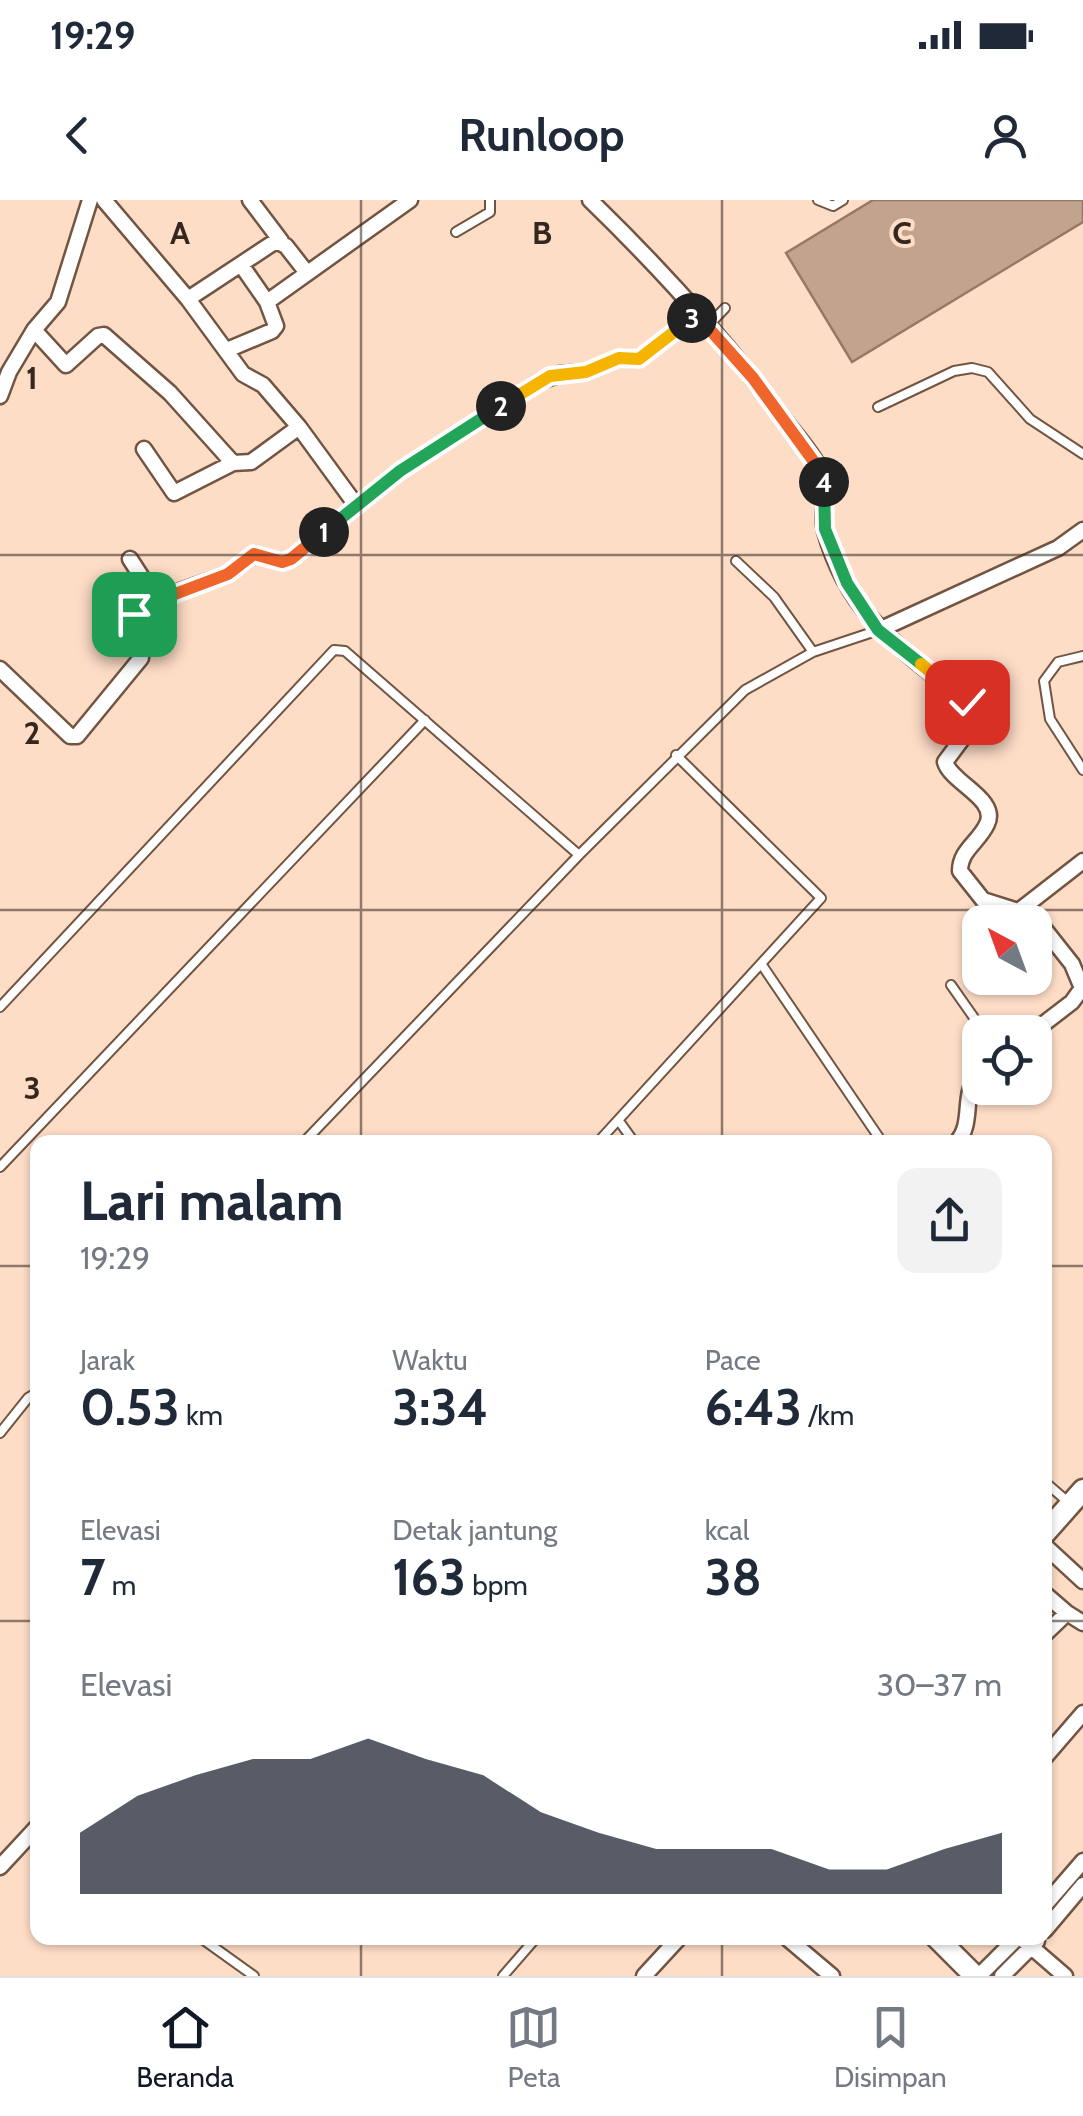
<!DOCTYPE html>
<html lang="id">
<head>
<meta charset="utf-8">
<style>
	:root { --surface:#fff; --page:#f2f2f3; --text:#1f2937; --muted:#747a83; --line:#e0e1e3; --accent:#111827 }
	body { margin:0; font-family:Cabin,sans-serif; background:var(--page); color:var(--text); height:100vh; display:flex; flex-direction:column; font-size:38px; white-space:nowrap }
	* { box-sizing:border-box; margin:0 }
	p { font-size:32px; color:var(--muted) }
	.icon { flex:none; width:55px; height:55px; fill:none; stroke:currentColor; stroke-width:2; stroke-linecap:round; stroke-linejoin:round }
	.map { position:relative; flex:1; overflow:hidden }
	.drawer { position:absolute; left:30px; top:935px; width:1022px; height:810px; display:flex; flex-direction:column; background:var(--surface); border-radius:20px; box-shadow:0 2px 8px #0004 }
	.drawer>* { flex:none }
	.needle { width:65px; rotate:319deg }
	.buttons { position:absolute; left:962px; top:705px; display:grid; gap:20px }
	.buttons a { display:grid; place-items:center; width:90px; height:90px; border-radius:20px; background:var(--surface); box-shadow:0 2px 8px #0004; font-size:50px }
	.pin { position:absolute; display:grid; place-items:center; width:85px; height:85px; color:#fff; margin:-42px; border-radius:20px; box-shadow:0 5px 15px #0006 }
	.km { position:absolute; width:50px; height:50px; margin:-25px; border-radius:50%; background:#222; color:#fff; font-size:28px; line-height:50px; text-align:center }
	.round { display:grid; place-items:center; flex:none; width:105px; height:105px; border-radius:20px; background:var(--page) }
	.summary { display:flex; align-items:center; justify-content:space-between; height:170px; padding:0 50px }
	h1 { font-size:55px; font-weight:700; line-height:75px }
	.metrics { display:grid; grid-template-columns:repeat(3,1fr); gap:15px; height:170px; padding:10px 50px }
	.metrics div { display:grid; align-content:center }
	.metrics b { font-size:50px; font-weight:700 }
	.metrics small { font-size:28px; font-weight:400 }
	.metrics p { font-size:28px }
	.chart { height:280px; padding:20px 50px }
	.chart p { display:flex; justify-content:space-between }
	.chart svg { width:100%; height:180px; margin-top:10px; fill:var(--accent); opacity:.7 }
	.status { display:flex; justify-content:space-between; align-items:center; height:70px; padding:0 50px; background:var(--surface); direction:ltr }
	.status svg { height:28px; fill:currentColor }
	header { display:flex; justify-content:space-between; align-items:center; height:130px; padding:0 50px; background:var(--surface); font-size:45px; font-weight:700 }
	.dock { display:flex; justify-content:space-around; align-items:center; height:140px; border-top:2px solid var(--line); background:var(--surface); font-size:28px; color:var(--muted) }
	.dock a { display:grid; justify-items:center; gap:5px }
	.dock .on { color:var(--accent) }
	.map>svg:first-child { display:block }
	.building { fill:#c2a38e; stroke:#967964; stroke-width:2.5 }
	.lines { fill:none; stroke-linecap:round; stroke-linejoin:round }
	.lane-casing { stroke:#715542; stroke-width:12 }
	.street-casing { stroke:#715542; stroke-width:19 }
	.secondary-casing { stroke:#715542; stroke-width:25 }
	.lane { stroke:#fff; stroke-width:8 }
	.street { stroke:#fff; stroke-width:14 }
	.secondary { stroke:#fff; stroke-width:20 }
	.split-1-casing { stroke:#fff; stroke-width:20 }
	.split-2-casing { stroke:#fff; stroke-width:20 }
	.split-3-casing { stroke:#fff; stroke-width:20 }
	.split-4-casing { stroke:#fff; stroke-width:20 }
	.split-5-casing { stroke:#fff; stroke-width:20 }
	.split-6-casing { stroke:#fff; stroke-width:20 }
	.split-1 { stroke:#f0652b; stroke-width:12 }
	.split-2 { stroke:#22a559; stroke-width:12 }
	.split-3 { stroke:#f5b400; stroke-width:12 }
	.split-4 { stroke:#f0652b; stroke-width:12 }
	.split-5 { stroke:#22a559; stroke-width:12 }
	.split-6 { stroke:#f5b400; stroke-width:12 }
	.grid { fill:none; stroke:#33271e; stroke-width:2.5; stroke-opacity:0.55 }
	.grid-label { font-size:32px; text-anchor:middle; font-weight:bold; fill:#33271e; stroke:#feddc7; stroke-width:8; stroke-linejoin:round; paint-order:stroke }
</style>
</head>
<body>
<div class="status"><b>19:29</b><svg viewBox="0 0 49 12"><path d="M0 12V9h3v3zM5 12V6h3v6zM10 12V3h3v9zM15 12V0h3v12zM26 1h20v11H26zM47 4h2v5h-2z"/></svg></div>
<header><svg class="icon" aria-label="back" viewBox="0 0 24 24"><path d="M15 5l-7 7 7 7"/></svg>Runloop<svg class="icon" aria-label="person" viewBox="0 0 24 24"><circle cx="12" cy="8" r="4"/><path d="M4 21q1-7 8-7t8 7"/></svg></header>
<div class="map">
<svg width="1083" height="1776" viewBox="0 0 1083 1776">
	<rect width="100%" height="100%" fill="#feddc7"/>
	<path class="building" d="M873,0H1083V22L852,162L786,53Z"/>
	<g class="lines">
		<g class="lane-casing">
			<path id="lane" d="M818,0L833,6L843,0
				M456,32L490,12V0
				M707,127L725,108
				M878,207L954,171L972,168L988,172L1030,219L1083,254
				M736,361L774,397L813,452
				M1083,456L1058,462L1044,481L1050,519L1083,570
				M762,765L882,942
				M951,785L984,832
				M0,807L334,450L345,451L579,655
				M619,921L634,942
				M304,942L579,655L745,490L813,452L879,430
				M598,942L821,698L676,555
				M0,967L425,520
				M0,1233L28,1198L38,1192
				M1045,1282L1068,1302
				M201,1738L254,1776
				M503,1776L536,1738"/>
		</g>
		<g class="street-casing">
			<path id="street" d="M104,0L188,99L243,174L263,185L299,227L356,305
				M250,0L281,41
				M590,0C658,66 725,139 781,216C794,233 812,252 821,271C831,291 820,310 825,331C848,416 903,450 967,502L974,514L971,527L945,562C951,583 999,599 987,624C979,642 960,650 960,671L983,700L1034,716L1072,764L1082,788L1072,802L1033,832
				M188,99L276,41L286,46L307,73
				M267,102L410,0
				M34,130L66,165L98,136L104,135L170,193L233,263
				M227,150L272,131L276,126L267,102L242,66
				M0,196L9,172L34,130L58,102L90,0
				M144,249L174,293L233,263L251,262L299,227
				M130,359L159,404
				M879,430L1058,348L1083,330
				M0,469L70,536H77L141,458L139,441L130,421L134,414L175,393L228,374L255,354L282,362L291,359L400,271L541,181L560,174L587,172L619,158L639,159L696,115
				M1020,710L1083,661
				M957,942C975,922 960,892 980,873
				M1045,1346L1083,1381
				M1045,1394L1067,1413
				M1045,1434L1067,1413L1083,1423
				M1045,1557L1083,1513
				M0,1667L38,1626
				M1045,1705L1083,1661
				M1045,1730L1083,1685
				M787,1738L832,1776
				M1021,1738L1065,1776
				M644,1776L679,1738
				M979,1776L1017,1738
				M1002,1776L1037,1741"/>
		</g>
		<g class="secondary-casing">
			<path id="secondary" d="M1045,1333L1083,1290
				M937,1738L975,1776"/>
		</g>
		<use href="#lane" class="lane"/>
		<use href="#street" class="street"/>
		<use href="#secondary" class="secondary"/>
	</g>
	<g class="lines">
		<g class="split-1-casing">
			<path id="split-1" d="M134,414L175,394L228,374L254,354L282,362L291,359L324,332"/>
		</g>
		<g class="split-2-casing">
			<path id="split-2" d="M324,332L400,271L501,206"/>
		</g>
		<g class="split-3-casing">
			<path id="split-3" d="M501,206L550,176L586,172L619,158L639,159L692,118"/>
		</g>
		<g class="split-4-casing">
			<path id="split-4" d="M692,118L696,114L753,178L820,270L824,282"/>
		</g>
		<g class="split-5-casing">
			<path id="split-5" d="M824,282L825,329L847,383L878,430L921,464"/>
		</g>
		<g class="split-6-casing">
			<path id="split-6" d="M921,464L967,502"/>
		</g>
		<use href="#split-1" class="split-1"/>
		<use href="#split-2" class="split-2"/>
		<use href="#split-3" class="split-3"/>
		<use href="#split-4" class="split-4"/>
		<use href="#split-5" class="split-5"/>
		<use href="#split-6" class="split-6"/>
	</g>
	<path class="grid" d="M361,0V942M722,0V942M0,355H1083M0,710H1083M0,1066H38M1045,1066H1083M0,1421H38M1045,1421H1083M361,1738V1776M722,1738V1776"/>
	<g class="grid-label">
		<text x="180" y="44">A</text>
		<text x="542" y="44">B</text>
		<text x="902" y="44">C</text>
		<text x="32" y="189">1</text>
		<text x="32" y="544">2</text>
		<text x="32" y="899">3</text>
	</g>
</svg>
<div class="buttons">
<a><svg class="needle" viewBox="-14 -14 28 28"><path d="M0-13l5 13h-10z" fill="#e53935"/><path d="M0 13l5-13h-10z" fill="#747a83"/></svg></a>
<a><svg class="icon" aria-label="locate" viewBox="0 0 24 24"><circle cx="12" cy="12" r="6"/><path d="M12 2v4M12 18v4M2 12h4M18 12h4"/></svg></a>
</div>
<div class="pin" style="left:134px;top:414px;background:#1e9e55"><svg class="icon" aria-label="arrive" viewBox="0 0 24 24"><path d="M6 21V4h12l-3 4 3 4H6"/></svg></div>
<div class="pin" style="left:967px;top:502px;background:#d93025"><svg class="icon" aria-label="check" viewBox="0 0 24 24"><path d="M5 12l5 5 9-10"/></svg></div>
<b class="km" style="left:324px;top:332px">1</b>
<b class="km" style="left:501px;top:206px">2</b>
<b class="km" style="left:692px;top:118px">3</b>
<b class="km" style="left:824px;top:282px">4</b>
<section class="drawer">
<div class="summary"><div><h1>Lari malam</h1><p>19:29</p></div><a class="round"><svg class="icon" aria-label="share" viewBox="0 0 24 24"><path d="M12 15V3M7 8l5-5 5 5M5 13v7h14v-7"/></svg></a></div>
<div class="metrics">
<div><p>Jarak</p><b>0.53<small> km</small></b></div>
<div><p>Waktu</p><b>3:34</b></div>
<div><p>Pace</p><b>6:43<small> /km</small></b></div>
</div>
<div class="metrics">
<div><p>Elevasi</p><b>7<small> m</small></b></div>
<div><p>Detak jantung</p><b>163<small> bpm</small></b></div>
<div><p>kcal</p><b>38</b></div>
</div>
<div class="chart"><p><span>Elevasi</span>30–37 m</p>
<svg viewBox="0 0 160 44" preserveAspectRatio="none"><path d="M0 44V29L10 20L20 15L30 11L40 11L50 6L60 11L70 15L80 24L90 29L100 33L110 33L120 33L130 38L140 38L150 33L160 29V44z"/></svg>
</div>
</section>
</div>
<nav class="dock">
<a class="on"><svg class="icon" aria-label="home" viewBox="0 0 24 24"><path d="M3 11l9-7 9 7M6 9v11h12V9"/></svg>Beranda</a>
<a><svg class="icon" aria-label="map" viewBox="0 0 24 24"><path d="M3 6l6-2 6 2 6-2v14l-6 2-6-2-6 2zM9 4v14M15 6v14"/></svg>Peta</a>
<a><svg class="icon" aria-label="saved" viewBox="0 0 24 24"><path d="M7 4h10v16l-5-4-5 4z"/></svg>Disimpan</a>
</nav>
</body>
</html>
